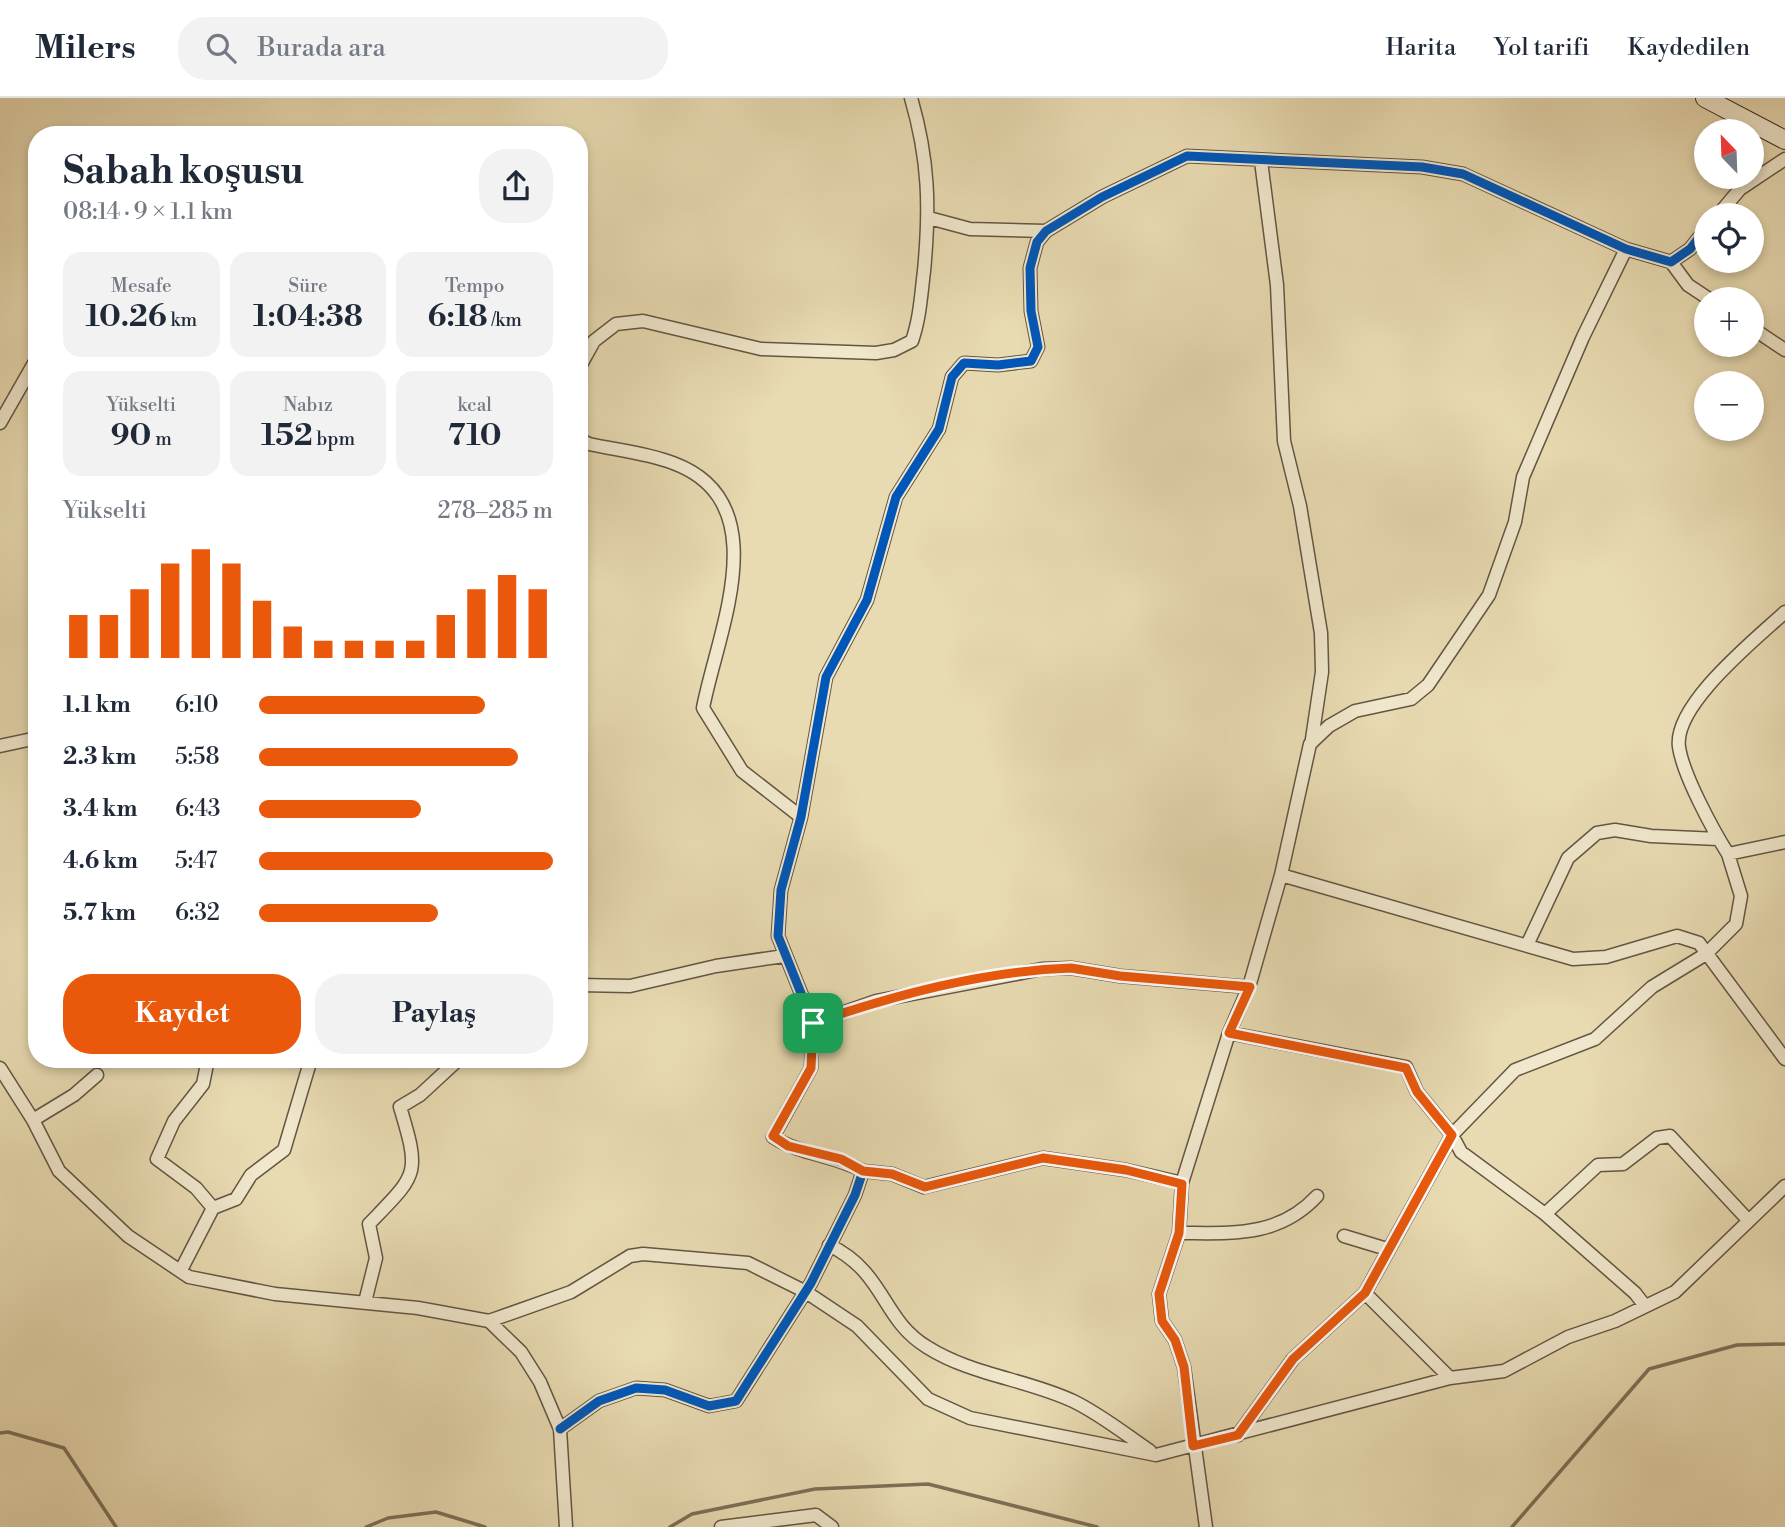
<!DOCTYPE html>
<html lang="tr">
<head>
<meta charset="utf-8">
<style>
	:root { --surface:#fff; --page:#f2f2f3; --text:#1f2937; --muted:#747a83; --line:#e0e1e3; --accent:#ea580c }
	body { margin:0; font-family:"Libre Bodoni",serif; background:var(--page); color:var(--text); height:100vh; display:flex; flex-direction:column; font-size:26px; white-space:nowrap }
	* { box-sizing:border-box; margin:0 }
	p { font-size:23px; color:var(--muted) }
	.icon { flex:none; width:38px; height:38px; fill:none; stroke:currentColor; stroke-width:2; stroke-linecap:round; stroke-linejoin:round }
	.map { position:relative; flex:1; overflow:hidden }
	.panel { position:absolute; left:28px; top:28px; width:560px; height:942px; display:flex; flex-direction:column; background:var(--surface); border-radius:28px; box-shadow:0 4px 10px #0003 }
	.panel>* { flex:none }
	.needle { width:46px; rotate:337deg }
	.buttons { position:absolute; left:1694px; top:21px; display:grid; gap:14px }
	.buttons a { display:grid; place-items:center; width:70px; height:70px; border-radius:50%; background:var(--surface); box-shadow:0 4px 10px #0003; font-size:35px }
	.pin { position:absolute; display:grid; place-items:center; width:60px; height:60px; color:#fff; margin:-30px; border-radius:14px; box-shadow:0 4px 10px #0006 }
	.round { display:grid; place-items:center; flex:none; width:74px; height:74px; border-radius:28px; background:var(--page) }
	.overview { display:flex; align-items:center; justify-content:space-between; height:119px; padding:0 35px }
	h1 { font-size:38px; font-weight:800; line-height:52px }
	.stats { display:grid; grid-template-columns:repeat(3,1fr); gap:10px; height:119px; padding:7px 35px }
	.stats div { display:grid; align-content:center; border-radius:18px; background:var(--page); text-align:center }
	.stats b { font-size:30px; font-weight:800 }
	.stats small { font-size:19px; font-weight:400 }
	.stats p { font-size:19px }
	.chart { height:196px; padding:14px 35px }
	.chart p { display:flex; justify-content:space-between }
	.chart svg { width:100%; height:126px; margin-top:7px; stroke:var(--accent); stroke-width:6 }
	.primary-button { display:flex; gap:14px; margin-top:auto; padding:14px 35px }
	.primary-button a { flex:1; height:80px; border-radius:28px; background:var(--accent); color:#fff; font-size:28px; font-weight:800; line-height:80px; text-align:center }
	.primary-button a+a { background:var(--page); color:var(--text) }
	ul { padding:0 35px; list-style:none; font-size:23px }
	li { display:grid; grid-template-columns:112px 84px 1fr; align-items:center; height:52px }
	li i { height:18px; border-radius:9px; background:var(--accent) }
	header { display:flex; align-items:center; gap:42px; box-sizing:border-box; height:98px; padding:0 35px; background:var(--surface); border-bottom:2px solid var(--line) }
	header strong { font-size:33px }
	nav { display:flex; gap:38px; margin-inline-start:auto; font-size:24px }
	.search { width:490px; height:63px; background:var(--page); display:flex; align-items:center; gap:18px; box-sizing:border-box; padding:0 24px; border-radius:28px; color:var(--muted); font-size:26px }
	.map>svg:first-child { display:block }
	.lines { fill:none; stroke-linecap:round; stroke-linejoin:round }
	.stream { stroke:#7d7058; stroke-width:3.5 }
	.street-casing { stroke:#635643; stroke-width:15 }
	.secondary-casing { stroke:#372a1e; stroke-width:20 }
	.street { stroke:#f0e7cc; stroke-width:12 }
	.secondary { stroke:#f0e7cc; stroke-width:18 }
	.cycleway-casing { stroke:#f0e7cc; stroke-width:13 }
	.cycleway { stroke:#0057b8; stroke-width:9 }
	.route-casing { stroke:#fff; stroke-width:14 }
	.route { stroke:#ea580c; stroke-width:9 }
</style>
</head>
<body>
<header>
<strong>Milers</strong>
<div class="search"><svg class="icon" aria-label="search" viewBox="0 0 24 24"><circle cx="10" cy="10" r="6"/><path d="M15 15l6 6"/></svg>Burada ara</div>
<nav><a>Harita</a><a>Yol tarifi</a><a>Kaydedilen</a></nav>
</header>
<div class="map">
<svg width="1785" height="1429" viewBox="0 0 1785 1429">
	<rect width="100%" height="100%" fill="#e8dab1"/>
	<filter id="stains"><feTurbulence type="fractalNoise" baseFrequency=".00286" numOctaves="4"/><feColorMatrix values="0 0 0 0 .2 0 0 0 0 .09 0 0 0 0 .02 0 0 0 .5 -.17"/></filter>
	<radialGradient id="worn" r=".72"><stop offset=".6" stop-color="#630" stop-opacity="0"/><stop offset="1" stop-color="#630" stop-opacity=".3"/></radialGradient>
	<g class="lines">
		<path class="stream" d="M0,1335L8,1334L64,1350L116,1429
			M366,1429L388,1420L436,1414L485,1429
			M670,1429L692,1416L815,1391L928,1386L1097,1429
			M1512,1429L1649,1271L1737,1247L1785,1246"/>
		<g class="street-casing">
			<path id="street" d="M1261,63L1277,187L1284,343L1300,408L1321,535L1322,574L1312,641
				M1718,117L1740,91L1785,61
				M929,120L970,131L1046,133
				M1671,164L1688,187L1709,201
				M1752,230L1785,252
				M579,270L594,243L616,226L643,223L761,251L876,255L894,252L912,243C920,220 921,197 924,173C930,109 929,62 911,0
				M0,325L37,260
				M579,341L589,346C616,352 647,355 673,365C779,404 717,535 703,610L742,673L801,719
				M0,648L37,640
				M1728,756C1713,732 1683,677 1679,649C1673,607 1756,541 1785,514
				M1281,777L1573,861L1606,859L1677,838L1699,845L1785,961
				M1528,845L1568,760L1597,735L1615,732L1651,738L1718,741
				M579,887L630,888L716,868L784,858
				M813,925L876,903L1042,871L1071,870L1120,878L1249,889
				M1229,935L1406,969L1417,994L1452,1037L1461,1054L1545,1116L1635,1195L1645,1208
				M208,961L203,986L174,1023L157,1061L196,1090L213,1110
				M0,970L33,1022L59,1073L128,1138L189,1179L275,1196L418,1210L489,1223L521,1254L540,1284L560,1331L566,1429
				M33,1022L74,997L97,977
				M863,1073L892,1076L924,1089L1043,1060L1126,1072L1182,1085
				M1545,1116L1598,1067L1623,1066L1657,1040L1670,1038L1748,1122
				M1179,1135C1231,1135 1278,1140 1317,1098
				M1344,1138L1387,1151
				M829,1147C886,1175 881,1221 927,1249C971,1277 1026,1281 1073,1303C1100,1316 1125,1336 1150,1353
				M181,1172L213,1110L236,1101L251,1077L284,1052L311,961
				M1365,1195L1452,1037L1515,972L1595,941L1652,889L1706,856L1736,826L1741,798L1728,756L1785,744
				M365,1204L376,1160L369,1126C417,1076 421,1078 400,1009L420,997L459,961
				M489,1223L571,1194L630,1158L643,1156L748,1165L806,1194L857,1228L928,1301L970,1320L1156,1357L1450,1280L1504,1273L1568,1239L1615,1223L1675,1194L1785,1088
				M560,1331L599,1303L636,1290L665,1292L709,1308L736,1303L811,1185L855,1097L863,1073C834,1057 801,1057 773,1039L811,970L813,925L778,838L781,792L801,719L826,579L867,502L896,399L939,331L952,279L964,265L998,267L1031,263L1038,249L1031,213L1030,170L1037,144L1046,133L1102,99L1187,58L1422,69L1463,76L1626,151L1671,164L1690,151L1706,131
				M1238,1337L1293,1261L1365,1195L1450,1280
				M721,1429L816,1417L832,1429
				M1206,1429L1184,1269L1175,1242L1162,1223L1159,1196L1179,1135L1182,1085L1229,935L1249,889L1281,777L1310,646L1329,628L1355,613L1411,601L1428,587L1489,497L1515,424L1523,379L1583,239L1626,151"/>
		</g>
		<g class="secondary-casing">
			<path id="secondary" d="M1705,0L1785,42"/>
		</g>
		<use href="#street" class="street"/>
		<use href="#secondary" class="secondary"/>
		<g class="cycleway-casing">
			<path id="cycleway" d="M560,1331L599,1303L636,1290L665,1292L709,1308L736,1303L811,1185L855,1097L863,1073C834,1057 801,1057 773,1039L811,970L813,925L778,838L781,792L801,719L826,579L867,502L896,399L939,331L952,279L964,265L998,267L1031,263L1038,249L1031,213L1030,170L1037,144L1046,133L1102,99L1187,58L1422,69L1463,76L1626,151L1671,164L1690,151L1706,131"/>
		</g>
		<use href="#cycleway" class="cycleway"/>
	</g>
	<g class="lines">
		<g class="route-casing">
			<path id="route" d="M1071,870L1120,878L1250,889L1229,935L1406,970L1417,994L1452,1037L1365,1195L1293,1261L1238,1337L1193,1348L1184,1269L1175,1242L1162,1223L1159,1196L1179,1135L1182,1086L1126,1072L1043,1060L925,1089L892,1076L863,1073L841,1061L788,1048L773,1038L811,970L813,925C895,897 983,873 1071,870Z"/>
		</g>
		<use href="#route" class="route"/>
	</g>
	<rect width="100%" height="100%" filter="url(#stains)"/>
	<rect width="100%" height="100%" fill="url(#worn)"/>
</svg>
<div class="buttons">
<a><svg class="needle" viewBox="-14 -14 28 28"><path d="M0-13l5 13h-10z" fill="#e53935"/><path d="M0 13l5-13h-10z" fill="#747a83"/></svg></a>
<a><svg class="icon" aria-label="locate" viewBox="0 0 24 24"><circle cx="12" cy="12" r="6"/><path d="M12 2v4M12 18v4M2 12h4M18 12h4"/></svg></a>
<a>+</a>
<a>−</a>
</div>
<div class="pin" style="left:813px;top:925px;background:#1e9e55"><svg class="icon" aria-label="arrive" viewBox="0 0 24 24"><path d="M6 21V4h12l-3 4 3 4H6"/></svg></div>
<section class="panel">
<div class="overview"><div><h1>Sabah koşusu</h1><p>08:14 · 9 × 1.1 km</p></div><a class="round"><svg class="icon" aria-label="share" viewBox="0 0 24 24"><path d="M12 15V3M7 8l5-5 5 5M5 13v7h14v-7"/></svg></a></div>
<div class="stats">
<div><p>Mesafe</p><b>10.26<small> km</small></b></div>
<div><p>Süre</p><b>1:04:38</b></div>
<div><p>Tempo</p><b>6:18<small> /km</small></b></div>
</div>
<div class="stats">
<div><p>Yükselti</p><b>90<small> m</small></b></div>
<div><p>Nabız</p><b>152<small> bpm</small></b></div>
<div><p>kcal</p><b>710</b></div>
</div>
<div class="chart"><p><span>Yükselti</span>278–285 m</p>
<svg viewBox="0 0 160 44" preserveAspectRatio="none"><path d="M5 44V29M15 44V29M25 44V20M35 44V11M45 44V6M55 44V11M65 44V24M75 44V33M85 44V38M95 44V38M105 44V38M115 44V38M125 44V29M135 44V20M145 44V15M155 44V20"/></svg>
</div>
<ul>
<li><b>1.1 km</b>6:10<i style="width:77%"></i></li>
<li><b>2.3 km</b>5:58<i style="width:88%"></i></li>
<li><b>3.4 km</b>6:43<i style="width:55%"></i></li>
<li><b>4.6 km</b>5:47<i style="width:100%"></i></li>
<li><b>5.7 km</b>6:32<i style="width:61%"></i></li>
</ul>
<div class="primary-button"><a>Kaydet</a><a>Paylaş</a></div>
</section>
</div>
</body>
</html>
